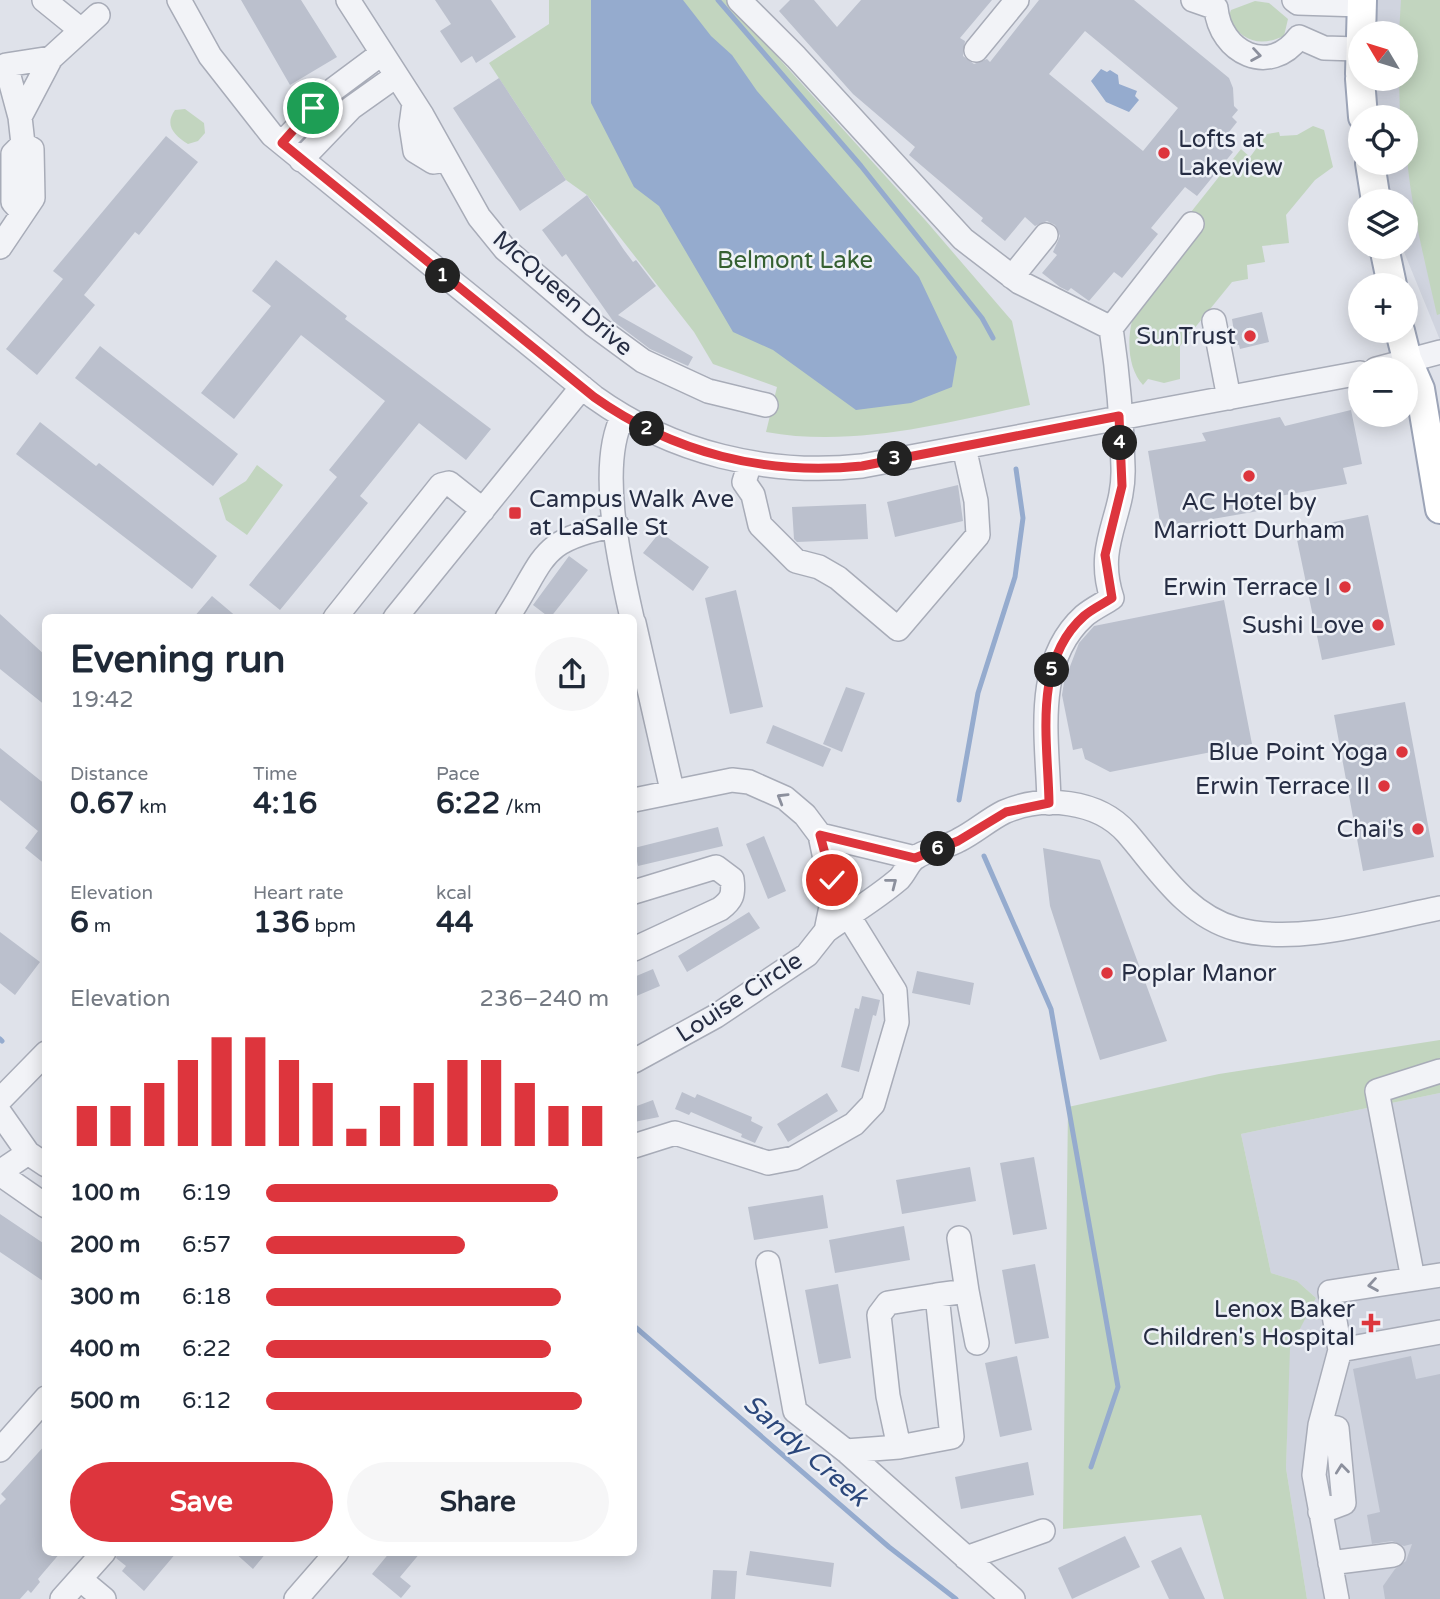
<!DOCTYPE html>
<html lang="en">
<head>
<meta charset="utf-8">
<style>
	:root { --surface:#fff; --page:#f6f6f7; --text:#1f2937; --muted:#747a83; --accent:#dd353d }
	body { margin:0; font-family:"Varela Round",sans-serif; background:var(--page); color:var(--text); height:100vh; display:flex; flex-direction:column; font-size:26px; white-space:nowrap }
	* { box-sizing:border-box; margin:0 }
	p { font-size:23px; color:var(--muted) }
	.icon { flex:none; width:38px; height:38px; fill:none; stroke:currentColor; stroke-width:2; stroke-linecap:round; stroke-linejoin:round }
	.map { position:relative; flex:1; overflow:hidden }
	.drawer { position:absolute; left:42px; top:614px; width:595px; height:942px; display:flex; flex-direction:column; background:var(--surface); border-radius:10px; box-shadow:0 4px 18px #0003 }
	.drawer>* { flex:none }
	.needle { width:46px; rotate:308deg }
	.tools { position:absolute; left:1348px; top:21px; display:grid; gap:14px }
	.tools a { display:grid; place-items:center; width:70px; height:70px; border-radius:50%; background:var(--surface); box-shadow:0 4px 18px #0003; font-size:35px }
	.pin { position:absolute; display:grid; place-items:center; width:60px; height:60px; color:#fff; margin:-30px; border:4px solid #fff; border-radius:50%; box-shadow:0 2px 7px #0007 }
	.km { position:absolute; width:35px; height:35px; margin:-18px; border-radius:50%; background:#222; color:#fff; font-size:19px; line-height:35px; text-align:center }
	.round { display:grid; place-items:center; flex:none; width:74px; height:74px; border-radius:37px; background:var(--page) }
	.summary { display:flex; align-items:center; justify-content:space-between; height:119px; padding:0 28px }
	h1 { font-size:38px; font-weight:700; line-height:52px }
	.metrics { display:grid; grid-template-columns:repeat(3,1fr); gap:10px; height:119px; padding:7px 28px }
	.metrics div { display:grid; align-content:center }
	.metrics b { font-size:30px; font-weight:700 }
	.metrics small { font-size:19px; font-weight:400 }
	.metrics p { font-size:19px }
	.chart { height:196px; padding:14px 28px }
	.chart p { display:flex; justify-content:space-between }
	.chart svg { width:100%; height:126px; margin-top:7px; stroke:var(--accent); stroke-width:6 }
	.cta { display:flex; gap:14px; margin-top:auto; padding:14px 28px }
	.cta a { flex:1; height:80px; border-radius:42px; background:var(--accent); color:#fff; font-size:28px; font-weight:700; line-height:80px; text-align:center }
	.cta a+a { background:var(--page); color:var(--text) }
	ul { padding:0 28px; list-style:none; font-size:23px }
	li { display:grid; grid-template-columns:112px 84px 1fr; align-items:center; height:52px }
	li i { height:18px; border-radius:9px; background:var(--accent) }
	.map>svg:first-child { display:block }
	.built { fill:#d0d4df }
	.green { fill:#c2d5bf }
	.water { fill:#95abce }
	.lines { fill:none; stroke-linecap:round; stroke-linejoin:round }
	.stream { stroke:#95abce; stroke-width:5 }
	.building { fill:#bbc0cd; fill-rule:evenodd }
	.minor-casing { stroke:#a8acb8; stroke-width:26 }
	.major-casing { stroke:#9ca4b7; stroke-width:32 }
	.minor { stroke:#f2f3f7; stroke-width:23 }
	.major { stroke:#fff; stroke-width:28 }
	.oneway { stroke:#8c909d }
	.route-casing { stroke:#fff; stroke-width:14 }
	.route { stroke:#dd353d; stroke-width:9 }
	.poi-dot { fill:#dd353d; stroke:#eef1f7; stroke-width:2.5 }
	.labels { text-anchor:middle; stroke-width:5; stroke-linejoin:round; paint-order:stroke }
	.poi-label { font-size:24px; fill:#262d43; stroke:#eef1f7; text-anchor:end }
	.park-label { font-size:24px; fill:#356031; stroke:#eef1f7 }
	.street-label { font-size:24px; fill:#262d43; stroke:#eef1f7 }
	.water-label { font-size:26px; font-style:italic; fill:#2b477b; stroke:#eef1f7 }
</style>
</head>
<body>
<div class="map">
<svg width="1440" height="1599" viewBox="0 0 1440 1599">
	<rect width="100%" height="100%" fill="#dfe2ea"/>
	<path class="built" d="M1365,0H1440V340L1402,247H1405V201H1384L1377,163H1405V117H1368L1365,79H1405V33H1364Z
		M1440,1093V1599H1307L1286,1468L1289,1348L1316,1298L1297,1281L1271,1273L1241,1134Z"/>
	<path class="green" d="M549,0H726L926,221L1012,321L1030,405C946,423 853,448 766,432L777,387L713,364L694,332L587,195L566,180L489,63L549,24Z
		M1401,0H1440V314L1437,315C1422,249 1405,185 1405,117H1400L1399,79H1405V33H1399Z
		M1255,1L1269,3L1288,19L1284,36C1260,47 1242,42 1228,18L1231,10Z
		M185,109L204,123L205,133L198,141L188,144C174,135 164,125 175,110Z
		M1313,126L1324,130L1333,167L1315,180L1286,215L1289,243L1262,246L1265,262L1247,265L1248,279L1232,282L1180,346V379L1164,383L1148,379L1143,385C1125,366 1126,326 1139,303C1156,275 1183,249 1203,223L1191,212L1241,149L1250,157L1267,134L1279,132L1280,136L1297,135Z
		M257,465L283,485L247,535L226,520L219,498L246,481Z
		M1440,1040V1093L1241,1134L1271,1273L1297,1281L1316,1298L1290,1348L1286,1468L1307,1599H1224L1201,1515L1063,1529L1068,1107L1219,1074Z"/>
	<path class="water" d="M591,0H683L711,36L732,55L757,91L919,277L957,357L952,387L911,403L856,410L773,350L733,332L659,206L634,187L591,103Z
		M1101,69L1107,72L1110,70L1118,75L1119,84L1137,91L1135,96L1139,100L1129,112L1106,102L1091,81Z"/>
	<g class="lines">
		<path class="stream" d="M718,0L861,166L982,318L993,338
			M959,800L978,693L1015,577L1023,518L1016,469
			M984,856L1051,1009L1118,1387L1091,1467
			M0,1039L2,1041
			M634,1326L889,1547L956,1599"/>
	</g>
	<path class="building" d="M241,0H301L337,57L290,85Z
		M435,0H491L516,37L476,63L472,56L461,63L440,31L451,24Z
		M790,0H814L837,27L861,0H992L960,38L965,41L963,56L974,64L987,59L990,62L1039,0H1134L1229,78L1233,88L1234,106L1238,110L1232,117L1237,122L1221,142L1233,152L1197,196L1185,187L1151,228L1158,234L1122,278L1114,272L1089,301L1071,288L1068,291L1060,287L1042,273L1057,255L1053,252L1060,236L1055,225L1047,221L1035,226L1025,217L1005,241L981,221L983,218L909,155L915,147L853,94L779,11ZM1085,31L1178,108L1143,151L1049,74Z
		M499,78L566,180L520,211L453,108Z
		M166,136L198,162L139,235L135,232L84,295L95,305L37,375L6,349L63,279L53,271Z
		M587,195L624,250L633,262L636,260L656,286L618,315L693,357L688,366L650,349L613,321L566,254L562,257L542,230Z
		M276,260L347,316L345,319L491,429L466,460L419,423L360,496L368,503L280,610L249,585L337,477L329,470L385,401L301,335L234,419L201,393L271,306L252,291Z
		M1262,312L1269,342L1240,349L1239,345H1236L1232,319Z
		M100,346L238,454L213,486L75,378Z
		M1351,410L1362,464L1343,468L1347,484L1268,498L1270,509L1161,528L1148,451L1206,441L1202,433L1280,417L1285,426Z
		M40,422L96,466L99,463L217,556L192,589L16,454Z
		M958,485L963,521L895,537L887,502Z
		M866,504L868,539L797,542L794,539L792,507Z
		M1368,515L1395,645L1322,660L1295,530Z
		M660,532L709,567L693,591L643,553Z
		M569,556L588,570L550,618L533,605Z
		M736,590L763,707L730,714L705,598Z
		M212,596L238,618H193Z
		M1224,600L1252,744L1110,772L1085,759L1082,748L1073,750L1062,695L1064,682L1079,643L1094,626Z
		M0,614L46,656V706L0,669Z
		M846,687L865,693L842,752L823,744Z
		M1405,702L1434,857L1363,871L1334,715Z
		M773,725L831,749L823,767L766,743Z
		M0,748L46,785V865L25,848L38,831L0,800Z
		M718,827L723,846L638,866L634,848Z
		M764,836L786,891L768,899L746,844Z
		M1043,848L1100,860L1167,1041L1100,1060L1050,906Z
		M749,912L760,928L687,972L678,956Z
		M0,932L40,962L15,995L0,983Z
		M653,969L660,986L634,997V977Z
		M917,971L974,983L970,1005L912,993Z
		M862,996L880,1000L876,1016L873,1015L859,1072L841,1067L855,1008L859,1009Z
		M682,1092L695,1098L697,1094L752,1117L751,1121L763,1127L755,1143L741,1137L742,1134L691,1112L689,1115L675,1109Z
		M827,1093L838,1111L788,1142L777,1124Z
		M653,1100L659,1117L634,1122V1107Z
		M1034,1157L1047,1229L1013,1235L1000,1163Z
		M970,1167L976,1201L902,1214L896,1180Z
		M823,1195L828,1228L754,1240L748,1207Z
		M0,1214L46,1245V1283L0,1252Z
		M904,1226L910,1260L835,1273L829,1240Z
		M1035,1264L1049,1338L1015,1344L1002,1270Z
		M838,1284L851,1358L819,1364L805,1290Z
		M1017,1356L1032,1430L1000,1437L985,1363Z
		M1411,1356L1416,1379L1440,1374V1599H1385L1383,1586L1395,1569L1406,1561L1412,1544L1404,1546L1392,1541L1372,1544L1367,1515L1380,1512L1353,1369Z
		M46,1444V1552H61L43,1573L38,1579L40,1582L31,1593L28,1590L20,1599H0V1505L6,1499L1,1494Z
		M1028,1462L1034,1495L961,1509L955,1477Z
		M1125,1536L1140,1567L1072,1599L1058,1568Z
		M1181,1547L1205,1599H1169L1151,1561Z
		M750,1551L834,1563L831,1587L746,1575Z
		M118,1552H177L144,1591L122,1571L126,1566L116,1558Z
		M234,1552H267L253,1569Z
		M390,1552H421L400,1577L411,1586L401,1598L372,1574Z
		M713,1570L737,1571L735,1599H711Z"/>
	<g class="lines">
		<g class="minor-casing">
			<path id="minor" d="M44,0L81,30
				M179,0L210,56L272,135L594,397C672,453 767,476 862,466L1360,373
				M348,0L422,115L479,217L505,249L594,325L643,361L708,391L766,405
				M739,0L796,57L963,239L1019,282L1111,328L1192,224
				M1193,0L1216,8
				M1294,0L1298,3L1361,5
				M1216,8C1220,53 1270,77 1299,37L1324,48L1358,49
				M976,50L1017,0
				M414,103L411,125L415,151L433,162L447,160
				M20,117L6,65L51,58
				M282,143L334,89L381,54
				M23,144L20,117L51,58L98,15
				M301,160L351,108L396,76
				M23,213L13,202V154L23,144
				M0,247L33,198L32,149L23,144
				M1012,277L1046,235
				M1214,321L1229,398
				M1376,369L1440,352
				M623,416C597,465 620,565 632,618
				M750,463L744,482L753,495L760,525L796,561L819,567L838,578L898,629L978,535L976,501L964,447
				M335,618L441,485L449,483L483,510
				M395,618L582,387
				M507,618C547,557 537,540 617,525
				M634,623L672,790
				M634,800L732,780L749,782L785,798L805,815L820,835L833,897L826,931L807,955L716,1016L634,1061
				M1049,803C1048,741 1032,663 1084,616C1092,609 1103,604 1112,598C1094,544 1125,516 1123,467C1122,420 1118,375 1111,328
				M820,835L915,858
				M634,892L716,867L732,879C734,895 732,900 720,909L634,949
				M826,931C850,914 877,898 899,879C905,873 908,863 915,858C927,849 946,848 959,840C975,832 988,820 1004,812C1043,795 1098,800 1127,833C1159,870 1186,915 1236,929C1298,946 1378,920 1440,908
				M0,1100L46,1053
				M0,1113L28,1153L0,1172
				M634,1146L675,1133L768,1163L794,1158L854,1124L873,1104L897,1022L895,991L848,915
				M28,1153L46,1165
				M0,1174L46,1206
				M768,1263L795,1411L846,1451L1013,1599
				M1413,1279L1377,1091L1440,1071
				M967,1291L977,1343
				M937,1295L967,1291L959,1238
				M1340,1350L1440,1332
				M1320,1425L1337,1428L1344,1503L1320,1512
				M0,1450L46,1398
				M846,1451L899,1447L952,1437L937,1295L888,1303L879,1315L888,1396L899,1447
				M966,1558L1043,1531
				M1330,1563L1393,1555
				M80,1579L104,1599
				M62,1599L104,1552
				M296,1599L337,1552
				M1337,1599L1314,1475L1320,1425L1340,1350L1330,1292L1440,1275"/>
		</g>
		<g class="major-casing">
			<path id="major" d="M1360,74L1362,0
				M1360,79L1363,117
				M1370,163L1376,201
				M1384,247L1392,285
				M1400,331L1407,359L1420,389L1440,509"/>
		</g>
		<use href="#minor" class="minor"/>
		<use href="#major" class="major"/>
	</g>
	<defs><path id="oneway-chevron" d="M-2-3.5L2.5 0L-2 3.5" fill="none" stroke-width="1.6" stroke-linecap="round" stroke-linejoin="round" transform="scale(1.75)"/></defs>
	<g class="oneway">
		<use href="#oneway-chevron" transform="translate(1256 55) rotate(9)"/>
		<use href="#oneway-chevron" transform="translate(782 798) rotate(-149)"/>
		<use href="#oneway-chevron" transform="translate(892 883) rotate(-38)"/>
		<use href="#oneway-chevron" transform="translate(1373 1285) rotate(171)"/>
		<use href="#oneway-chevron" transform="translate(1342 1469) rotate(-96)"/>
	</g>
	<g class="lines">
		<g class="route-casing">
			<path id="route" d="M313,108L282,143L594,397C673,453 766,476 862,466L1119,416L1122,486L1105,555L1112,598C1103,604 1092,609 1084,616C1032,662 1048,741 1049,803L1006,812L958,841L915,858L820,835L832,880"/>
		</g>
		<use href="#route" class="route"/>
	</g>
	<g class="poi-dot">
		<circle cx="1164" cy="153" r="7"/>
		<circle cx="1250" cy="336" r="7"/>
		<circle cx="1249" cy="476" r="7"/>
		<rect x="508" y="506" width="14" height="14" rx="3.5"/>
		<circle cx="1345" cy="587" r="7"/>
		<circle cx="1378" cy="625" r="7"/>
		<circle cx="1402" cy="752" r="7"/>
		<circle cx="1384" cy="786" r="7"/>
		<circle cx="1418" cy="829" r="7"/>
		<circle cx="1107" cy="973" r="7"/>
		<path d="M1367.5 1312.5h7v7h7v7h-7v7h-7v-7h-7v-7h7z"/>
	</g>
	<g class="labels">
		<g class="poi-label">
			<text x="1178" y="147" text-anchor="start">Lofts at<tspan x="1178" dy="28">Lakeview</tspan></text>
			<text x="1236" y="344">SunTrust</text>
			<text x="529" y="507" text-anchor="start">Campus Walk Ave<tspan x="529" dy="28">at LaSalle St</tspan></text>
			<text x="1249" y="510" text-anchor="middle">AC Hotel by<tspan x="1249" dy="28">Marriott Durham</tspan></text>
			<text x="1331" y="595">Erwin Terrace I</text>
			<text x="1364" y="633">Sushi Love</text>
			<text x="1388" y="760">Blue Point Yoga</text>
			<text x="1370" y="794">Erwin Terrace II</text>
			<text x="1404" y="837">Chai's</text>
			<text x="1121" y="981" text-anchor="start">Poplar Manor</text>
			<text x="1355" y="1317">Lenox Baker<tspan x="1355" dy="28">Children's Hospital</tspan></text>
		</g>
		<g class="park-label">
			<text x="795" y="268">Belmont Lake</text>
		</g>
		<g class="street-label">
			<text transform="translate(563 293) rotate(41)" y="8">McQueen Drive</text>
			<text transform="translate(739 997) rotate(-33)" y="8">Louise Circle</text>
		</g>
		<g class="water-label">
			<text transform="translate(806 1450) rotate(41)" y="9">Sandy Creek</text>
		</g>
	</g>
</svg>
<div class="tools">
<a><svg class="needle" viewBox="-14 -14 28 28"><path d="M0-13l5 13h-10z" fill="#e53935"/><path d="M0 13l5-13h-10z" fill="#747a83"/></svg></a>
<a><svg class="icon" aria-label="locate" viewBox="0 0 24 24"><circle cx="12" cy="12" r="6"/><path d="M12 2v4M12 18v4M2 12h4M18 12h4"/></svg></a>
<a><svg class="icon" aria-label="layers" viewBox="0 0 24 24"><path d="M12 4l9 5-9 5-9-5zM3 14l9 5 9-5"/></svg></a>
<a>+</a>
<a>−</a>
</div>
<div class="pin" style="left:313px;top:108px;background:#1e9e55"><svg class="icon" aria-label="arrive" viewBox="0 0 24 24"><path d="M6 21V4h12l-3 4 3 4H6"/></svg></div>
<div class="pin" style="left:832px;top:880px;background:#d93025"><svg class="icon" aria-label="check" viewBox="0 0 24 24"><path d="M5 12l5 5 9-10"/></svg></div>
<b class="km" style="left:443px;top:276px">1</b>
<b class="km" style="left:647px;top:429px">2</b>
<b class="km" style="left:895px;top:459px">3</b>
<b class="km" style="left:1120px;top:443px">4</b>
<b class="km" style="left:1052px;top:670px">5</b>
<b class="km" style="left:938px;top:849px">6</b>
<section class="drawer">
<div class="summary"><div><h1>Evening run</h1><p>19:42</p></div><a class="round"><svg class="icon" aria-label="share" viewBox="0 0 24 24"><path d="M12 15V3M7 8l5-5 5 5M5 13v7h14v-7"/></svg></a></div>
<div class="metrics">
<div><p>Distance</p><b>0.67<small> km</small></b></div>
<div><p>Time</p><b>4:16</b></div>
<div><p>Pace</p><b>6:22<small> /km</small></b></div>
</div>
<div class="metrics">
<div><p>Elevation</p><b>6<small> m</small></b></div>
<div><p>Heart rate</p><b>136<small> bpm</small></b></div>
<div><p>kcal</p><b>44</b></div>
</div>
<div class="chart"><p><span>Elevation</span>236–240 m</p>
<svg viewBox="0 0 160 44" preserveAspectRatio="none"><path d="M5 44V30M15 44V30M25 44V22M35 44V14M45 44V6M55 44V6M65 44V14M75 44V22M85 44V38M95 44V30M105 44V22M115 44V14M125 44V14M135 44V22M145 44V30M155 44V30"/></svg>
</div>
<ul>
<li><b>100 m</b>6:19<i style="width:85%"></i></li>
<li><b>200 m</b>6:57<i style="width:58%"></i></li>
<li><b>300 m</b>6:18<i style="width:86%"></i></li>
<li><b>400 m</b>6:22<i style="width:83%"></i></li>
<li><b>500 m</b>6:12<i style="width:92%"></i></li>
</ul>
<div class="cta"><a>Save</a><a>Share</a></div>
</section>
</div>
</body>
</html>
